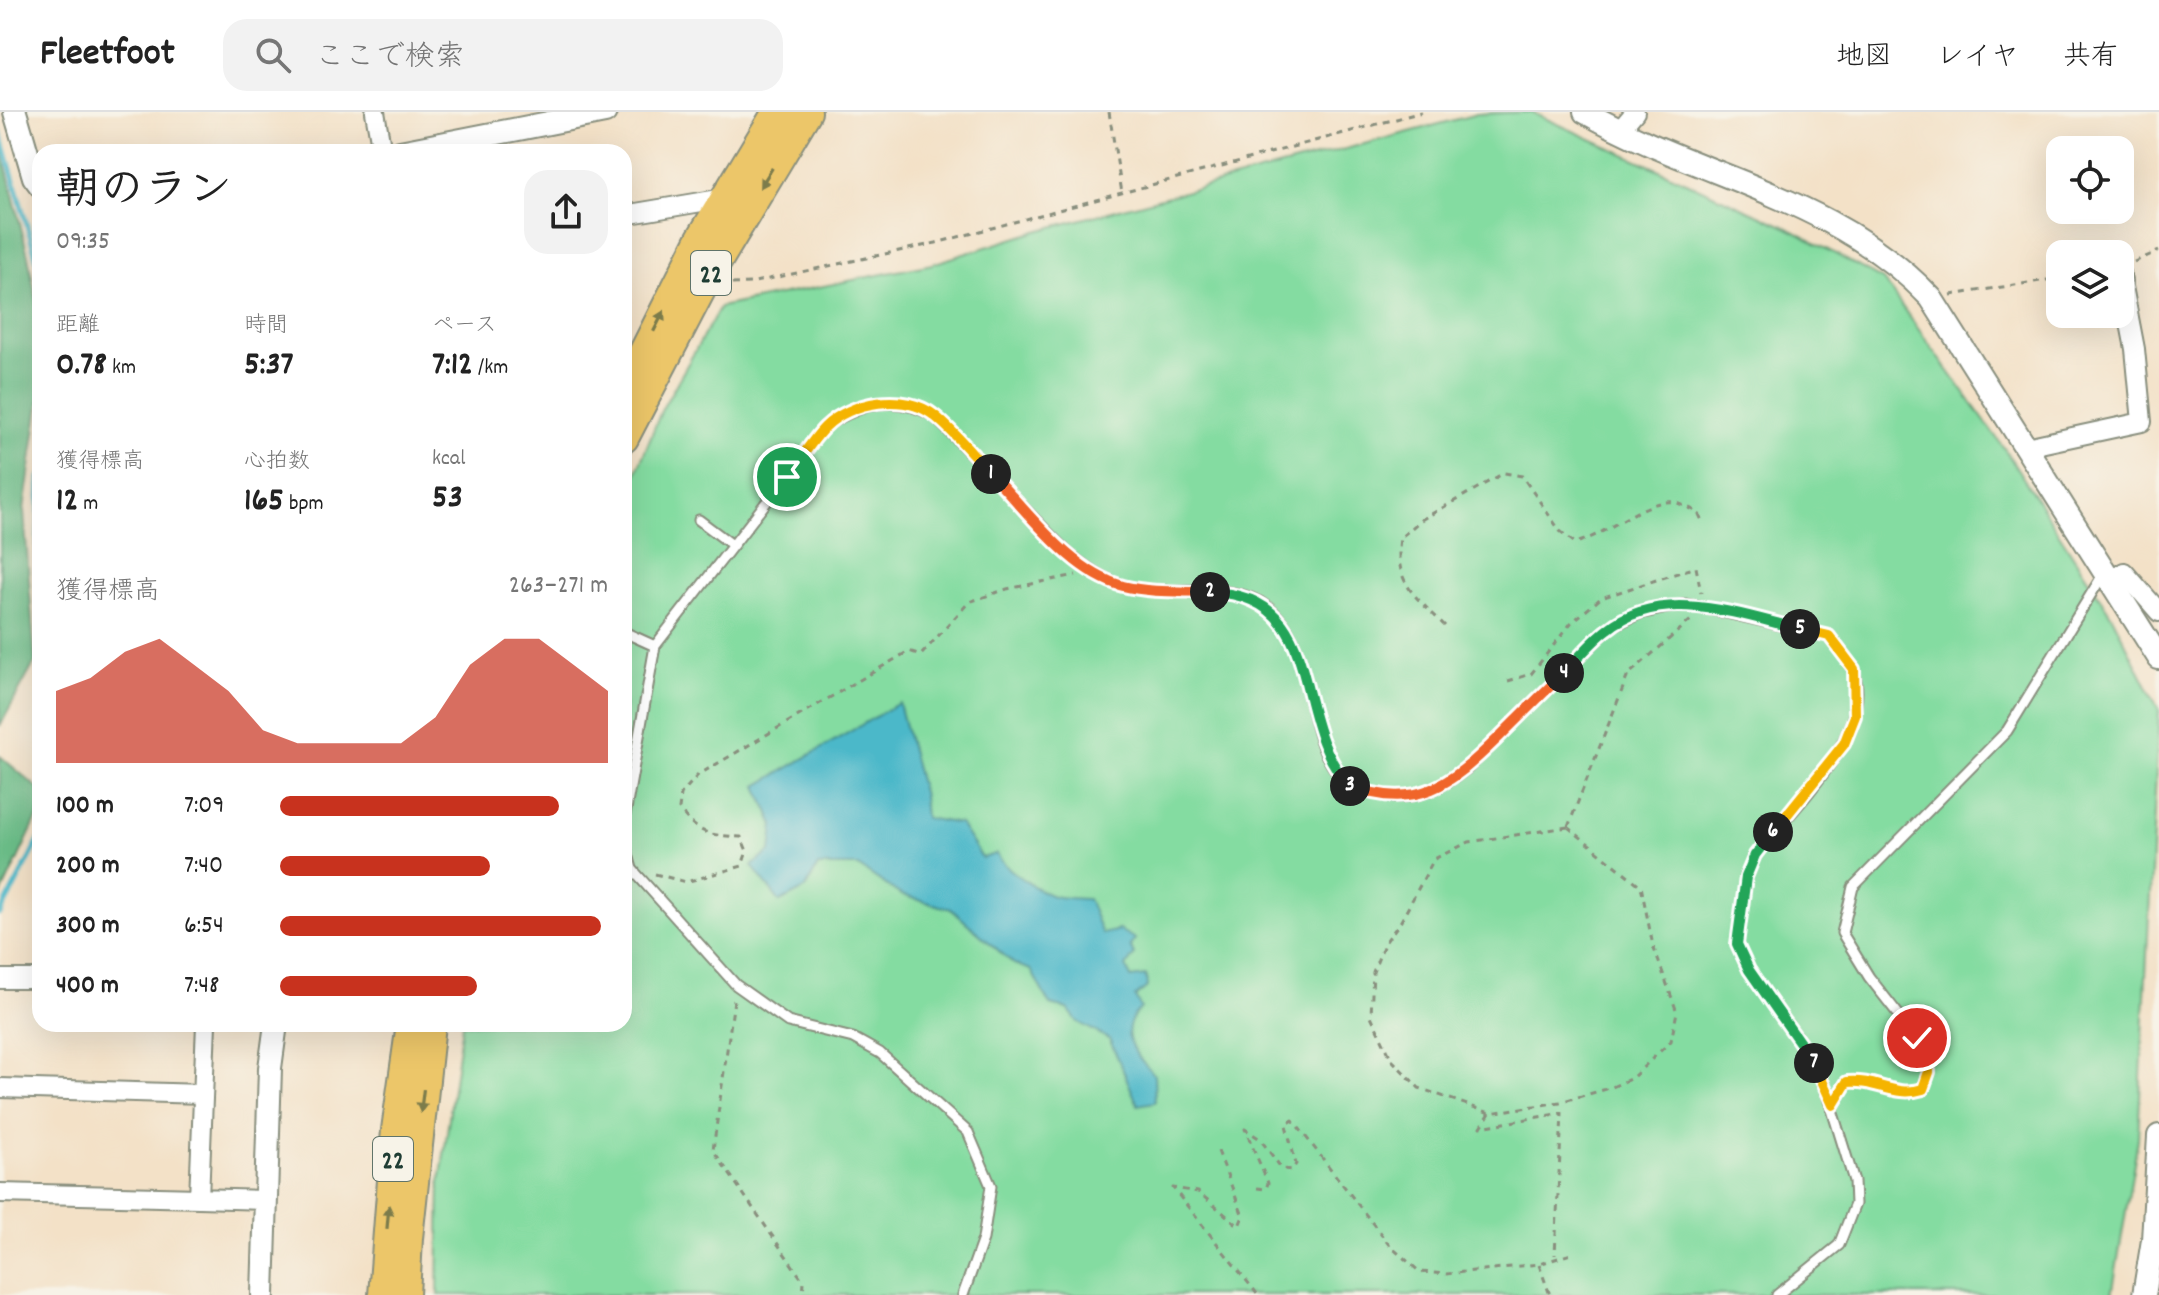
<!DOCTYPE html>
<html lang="ja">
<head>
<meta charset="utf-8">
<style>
	:root { --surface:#fff; --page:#f2f2f2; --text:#222; --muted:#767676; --line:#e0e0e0; --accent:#c8321e }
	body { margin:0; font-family:Dekko,"Klee One",sans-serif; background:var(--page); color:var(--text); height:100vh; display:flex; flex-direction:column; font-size:30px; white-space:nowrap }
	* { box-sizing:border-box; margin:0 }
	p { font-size:26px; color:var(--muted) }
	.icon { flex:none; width:44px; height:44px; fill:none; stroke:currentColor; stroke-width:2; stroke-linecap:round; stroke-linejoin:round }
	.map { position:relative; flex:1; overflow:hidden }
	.sheet { position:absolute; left:32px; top:32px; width:600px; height:888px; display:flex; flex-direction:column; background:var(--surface); border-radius:24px; box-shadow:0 8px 32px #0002 }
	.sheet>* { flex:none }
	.controls { position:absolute; left:2046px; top:24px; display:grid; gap:16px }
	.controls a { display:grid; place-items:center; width:88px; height:88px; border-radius:16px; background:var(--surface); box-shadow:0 8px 32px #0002; font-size:40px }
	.pin { position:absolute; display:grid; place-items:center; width:68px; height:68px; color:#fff; margin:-34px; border:4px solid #fff; border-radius:50%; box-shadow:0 2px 8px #0007 }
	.km { position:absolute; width:40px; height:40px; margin:-20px; border-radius:50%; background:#222; color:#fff; font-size:22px; line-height:40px; text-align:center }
	.round { display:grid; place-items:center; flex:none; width:84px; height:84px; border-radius:24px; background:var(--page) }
	.summary { display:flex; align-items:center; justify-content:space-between; height:136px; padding:0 24px }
	h1 { font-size:44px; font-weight:700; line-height:60px }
	.metrics { display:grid; grid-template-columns:repeat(3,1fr); gap:12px; height:136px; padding:8px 24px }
	.metrics div { display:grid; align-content:center }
	.metrics b { font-size:34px; font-weight:700 }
	.metrics small { font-size:22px; font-weight:400 }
	.metrics p { font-size:22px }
	.chart { height:224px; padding:16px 24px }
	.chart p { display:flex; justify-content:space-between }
	.chart svg { width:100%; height:144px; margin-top:8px; fill:var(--accent); opacity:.7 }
	ul { padding:0 24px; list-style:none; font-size:26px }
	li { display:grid; grid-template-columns:128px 96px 1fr; align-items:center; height:60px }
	li i { height:20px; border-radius:10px; background:var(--accent) }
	header { display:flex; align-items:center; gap:48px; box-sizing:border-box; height:112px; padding:0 40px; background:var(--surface); border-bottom:2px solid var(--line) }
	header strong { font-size:38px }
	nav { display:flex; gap:44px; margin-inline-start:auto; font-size:28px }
	.search { width:560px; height:72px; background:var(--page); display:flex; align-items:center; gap:20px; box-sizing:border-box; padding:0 28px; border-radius:24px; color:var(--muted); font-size:30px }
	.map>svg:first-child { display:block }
	.green { fill:#84dca1; stroke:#528c6a; stroke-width:2 }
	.forest { fill:#6bbc87; stroke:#457c5e; stroke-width:2 }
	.water { fill:#4cb8c9; stroke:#367a7e; stroke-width:2 }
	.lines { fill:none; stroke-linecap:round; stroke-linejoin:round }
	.stream { stroke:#4cb8c9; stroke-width:5 }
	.service-casing { stroke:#898f7e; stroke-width:13 }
	.minor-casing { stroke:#898f7e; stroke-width:22 }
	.tertiary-casing { stroke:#898f7e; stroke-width:26 }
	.primary-casing { stroke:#898f7e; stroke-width:32 }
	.path { stroke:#898f7e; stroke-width:3; stroke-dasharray:6 6; stroke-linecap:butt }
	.service { stroke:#fff; stroke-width:9 }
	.minor { stroke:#fff; stroke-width:18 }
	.tertiary { stroke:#fff; stroke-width:22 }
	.primary { stroke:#ecc669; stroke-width:28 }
	.oneway { fill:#7b7b4c }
	.split-1-casing { stroke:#fff; stroke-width:16 }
	.split-2-casing { stroke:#fff; stroke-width:16 }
	.split-3-casing { stroke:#fff; stroke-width:16 }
	.split-4-casing { stroke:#fff; stroke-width:16 }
	.split-5-casing { stroke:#fff; stroke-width:16 }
	.split-6-casing { stroke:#fff; stroke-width:16 }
	.split-7-casing { stroke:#fff; stroke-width:16 }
	.split-8-casing { stroke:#fff; stroke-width:16 }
	.split-1 { stroke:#f5b400; stroke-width:10 }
	.split-2 { stroke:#f0652b; stroke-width:10 }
	.split-3 { stroke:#22a559; stroke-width:10 }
	.split-4 { stroke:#f0652b; stroke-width:10 }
	.split-5 { stroke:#22a559; stroke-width:10 }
	.split-6 { stroke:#f5b400; stroke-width:10 }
	.split-7 { stroke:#22a559; stroke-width:10 }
	.split-8 { stroke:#f5b400; stroke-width:10 }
	.labels { text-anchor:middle; stroke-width:6; stroke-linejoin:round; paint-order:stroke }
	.shield { fill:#f7f3e8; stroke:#60746a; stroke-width:2 }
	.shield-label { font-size:26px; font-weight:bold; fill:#1f3d34 }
</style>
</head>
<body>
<header>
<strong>Fleetfoot</strong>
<div class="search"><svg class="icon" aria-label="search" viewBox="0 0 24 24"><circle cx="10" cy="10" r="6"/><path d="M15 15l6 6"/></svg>ここで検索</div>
<nav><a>地図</a><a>レイヤ</a><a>共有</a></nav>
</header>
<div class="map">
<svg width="2159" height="1183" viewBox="0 0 2159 1183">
	<rect width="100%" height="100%" fill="#f7f3e8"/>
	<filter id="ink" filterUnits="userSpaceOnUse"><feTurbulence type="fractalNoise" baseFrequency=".0125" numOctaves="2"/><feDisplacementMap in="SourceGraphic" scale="16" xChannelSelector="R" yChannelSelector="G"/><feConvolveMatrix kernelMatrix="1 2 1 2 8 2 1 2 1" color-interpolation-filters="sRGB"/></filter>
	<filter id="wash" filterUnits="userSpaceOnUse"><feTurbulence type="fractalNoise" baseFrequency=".006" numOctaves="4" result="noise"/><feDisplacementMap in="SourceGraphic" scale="32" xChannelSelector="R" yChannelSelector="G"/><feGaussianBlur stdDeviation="1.8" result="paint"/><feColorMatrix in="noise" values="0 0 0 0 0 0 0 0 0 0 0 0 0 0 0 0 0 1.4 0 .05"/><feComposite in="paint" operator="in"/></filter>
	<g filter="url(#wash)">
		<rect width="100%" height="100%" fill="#f3e1c7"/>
		<path class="green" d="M1531,0L1788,116L1883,168L2004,336L2113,506L2159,598L2138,1027L2112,1183H438L440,1071L462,912H624V391L662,297L720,195L932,152L1037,119L1477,2Z"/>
		<path class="forest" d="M0,31L28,143L40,210V286L24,398L35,550L0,614Z
			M0,644L40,678V700L0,785Z"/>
		<path class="water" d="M899,591L923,684L925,706L960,712L982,746L996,742C1006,757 1032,775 1050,783C1060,787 1077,786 1088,787L1102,822L1119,818L1135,827L1130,834L1134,843L1126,855L1131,866L1146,864L1147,875L1135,885L1141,896C1114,920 1135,942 1154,963L1155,990L1138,993L1110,928L1078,910L1068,897L1050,893L1031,858L1014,852L951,797L901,783L858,754H818L805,777L780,790L752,754L771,739L774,713L757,674Z"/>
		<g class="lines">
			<path class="stream" d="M0,19L40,159
				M40,365L37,458L40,513
				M0,802L40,727"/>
		</g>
	</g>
	<g filter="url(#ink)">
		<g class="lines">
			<g class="service-casing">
				<path id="service" d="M699,408L731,432
					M624,520L655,534
					M1833,993L1847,970C1877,967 1894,986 1923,977L1929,960L1928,950L1917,926L1869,865L1842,821L1853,775L2007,619L2104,461
					M963,1183L983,1127L991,1074L968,1020L880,941L853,926L788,910L736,873L632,757L625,731L624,709L655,534L826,313C867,291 890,282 933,303L1069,442C1085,454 1102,467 1121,473C1165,487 1219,467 1260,490C1322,526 1296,633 1350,673C1357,678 1370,680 1379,682C1413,691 1442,676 1469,655L1610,515L1639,502L1686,492L1829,524C1837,535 1850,547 1854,560C1874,623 1792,697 1755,743L1746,765L1737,832L1749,858L1820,959L1854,1069L1855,1092L1839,1133L1777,1183"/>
			</g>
			<g class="minor-casing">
				<path id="minor" d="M375,0L382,40
					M1619,19L1635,0
					M624,103L725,86
					M2026,335L2142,310L2135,237L2120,159
					M2110,469L2124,460L2159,500
					M0,867H40
					M0,976L203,982
					M0,1081L199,1086L206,912
					M199,1086L265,1088"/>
			</g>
			<g class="tertiary-casing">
				<path id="tertiary" d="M15,0L34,65L40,73
					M1585,0C1702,67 1835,84 1931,186L2159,546
					M400,40L605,0
					M263,1183L270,956L276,912
					M2144,1183L2153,1128L2159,1024"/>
			</g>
			<g class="primary-casing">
				<path id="primary" d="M624,279L701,126L777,0
					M624,326L704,172L807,0
					M383,1183L396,1018L411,912
					M405,1183L408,1126L431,912"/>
			</g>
			<path class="path" d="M1109,0L1122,81
				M2134,150L2159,139
				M732,172L750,171L936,131L1422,0
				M1951,183L2060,166
				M1445,514C1415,483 1394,473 1400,426L1421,408L1504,361L1522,364L1560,419L1575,431C1606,424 1645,386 1674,390C1682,392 1691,397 1698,400L1703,411
				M1508,569L1531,562L1571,511L1601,486L1696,455L1701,481
				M1568,715L1641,774L1653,834L1677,900L1671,929L1632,966L1610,976L1560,990L1490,1001L1419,976L1392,948L1371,904L1373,860L1384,832L1401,809L1434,747L1469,730Z
				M1568,715L1628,563L1692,507
				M655,762L686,770L742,754L747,739L741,725C709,723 699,723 679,697L681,682L698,663L909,539L921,543L969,490L1007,477L1076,463
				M734,888L713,1038L804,1170L803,1183
				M1490,1001L1481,1015L1562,1001L1555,1143
				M1218,1039L1243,1104L1239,1114L1198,1080L1173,1076L1258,1183
				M1257,1076L1266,1077L1268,1071L1245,1017L1260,1027L1282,1057L1292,1058L1296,1052L1286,1013L1293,1008L1390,1134L1420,1160L1446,1162L1539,1152L1571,1142
				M1539,1153L1550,1183"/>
			<use href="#service" class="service"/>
			<use href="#minor" class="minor"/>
			<use href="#tertiary" class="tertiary"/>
			<use href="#primary" class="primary"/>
		</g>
		<defs><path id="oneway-solid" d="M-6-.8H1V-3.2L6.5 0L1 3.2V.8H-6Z" transform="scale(2)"/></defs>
		<g class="oneway">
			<use href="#oneway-solid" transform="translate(766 66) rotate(122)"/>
			<use href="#oneway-solid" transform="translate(659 209) rotate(-63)"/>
			<use href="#oneway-solid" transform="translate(422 989) rotate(97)"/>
			<use href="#oneway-solid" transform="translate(388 1105) rotate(-85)"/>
		</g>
	</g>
	<g class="lines" filter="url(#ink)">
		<g class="split-1-casing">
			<path id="split-1" d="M787,365C800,349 811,329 825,315C851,289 905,280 935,304C955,320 973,343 991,362"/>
		</g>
		<g class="split-2-casing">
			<path id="split-2" d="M991,362C1028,399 1070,460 1123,474C1151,481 1181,479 1210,480"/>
		</g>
		<g class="split-3-casing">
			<path id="split-3" d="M1210,480C1330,483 1287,609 1350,674"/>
		</g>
		<g class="split-4-casing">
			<path id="split-4" d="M1350,674C1417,700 1451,672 1497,627C1519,605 1541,583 1564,561"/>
		</g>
		<g class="split-5-casing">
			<path id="split-5" d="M1564,561C1578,546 1592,529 1608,517C1662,473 1741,503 1800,517"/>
		</g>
		<g class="split-6-casing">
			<path id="split-6" d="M1773,720L1844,632L1855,604L1854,557L1829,524L1800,517"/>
		</g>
		<g class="split-7-casing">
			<path id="split-7" d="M1773,720L1755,743L1746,765L1737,832L1749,858L1814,951"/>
		</g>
		<g class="split-8-casing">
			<path id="split-8" d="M1814,951L1833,993L1847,970C1877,967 1894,986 1923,977L1929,960L1928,950L1917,926"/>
		</g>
		<use href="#split-1" class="split-1"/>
		<use href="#split-2" class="split-2"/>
		<use href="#split-3" class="split-3"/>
		<use href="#split-4" class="split-4"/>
		<use href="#split-5" class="split-5"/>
		<use href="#split-6" class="split-6"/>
		<use href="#split-7" class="split-7"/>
		<use href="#split-8" class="split-8"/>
	</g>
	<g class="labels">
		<g class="shield">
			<rect x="691" y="139" width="40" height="44" rx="6"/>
			<rect x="373" y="1025" width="40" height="44" rx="6"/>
		</g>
		<g class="shield-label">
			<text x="711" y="170">22</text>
			<text x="393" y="1056">22</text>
		</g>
	</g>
</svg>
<div class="controls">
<a><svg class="icon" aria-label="locate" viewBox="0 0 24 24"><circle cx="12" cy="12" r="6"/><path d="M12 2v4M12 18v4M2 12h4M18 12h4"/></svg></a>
<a><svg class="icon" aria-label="layers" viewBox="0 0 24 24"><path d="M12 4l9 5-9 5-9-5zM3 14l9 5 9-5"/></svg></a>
</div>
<div class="pin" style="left:787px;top:365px;background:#1e9e55"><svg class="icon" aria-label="arrive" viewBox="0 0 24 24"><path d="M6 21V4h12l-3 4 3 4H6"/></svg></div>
<div class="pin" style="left:1917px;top:926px;background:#d93025"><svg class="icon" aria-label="check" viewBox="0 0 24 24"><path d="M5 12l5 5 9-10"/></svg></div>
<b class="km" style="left:991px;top:362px">1</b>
<b class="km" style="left:1210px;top:480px">2</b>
<b class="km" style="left:1350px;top:674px">3</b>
<b class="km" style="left:1564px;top:561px">4</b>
<b class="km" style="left:1800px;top:517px">5</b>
<b class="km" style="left:1773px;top:720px">6</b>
<b class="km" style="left:1814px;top:951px">7</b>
<section class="sheet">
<div class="summary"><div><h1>朝のラン</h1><p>09:35</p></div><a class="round"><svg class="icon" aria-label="share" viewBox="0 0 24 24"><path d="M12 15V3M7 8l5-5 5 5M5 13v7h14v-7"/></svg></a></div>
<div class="metrics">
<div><p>距離</p><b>0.78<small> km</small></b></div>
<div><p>時間</p><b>5:37</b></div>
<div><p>ペース</p><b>7:12<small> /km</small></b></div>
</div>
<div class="metrics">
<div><p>獲得標高</p><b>12<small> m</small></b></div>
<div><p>心拍数</p><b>165<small> bpm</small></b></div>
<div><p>kcal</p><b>53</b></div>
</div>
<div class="chart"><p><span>獲得標高</span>263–271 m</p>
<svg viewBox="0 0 160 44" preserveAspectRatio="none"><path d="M0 44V22L10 18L20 10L30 6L40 14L50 22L60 34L70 38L80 38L90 38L100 38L110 30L120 14L130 6L140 6L150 14L160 22V44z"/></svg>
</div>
<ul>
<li><b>100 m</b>7:09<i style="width:85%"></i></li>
<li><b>200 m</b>7:40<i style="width:64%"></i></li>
<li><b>300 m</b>6:54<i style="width:98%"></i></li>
<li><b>400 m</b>7:48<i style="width:60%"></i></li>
</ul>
</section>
</div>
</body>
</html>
